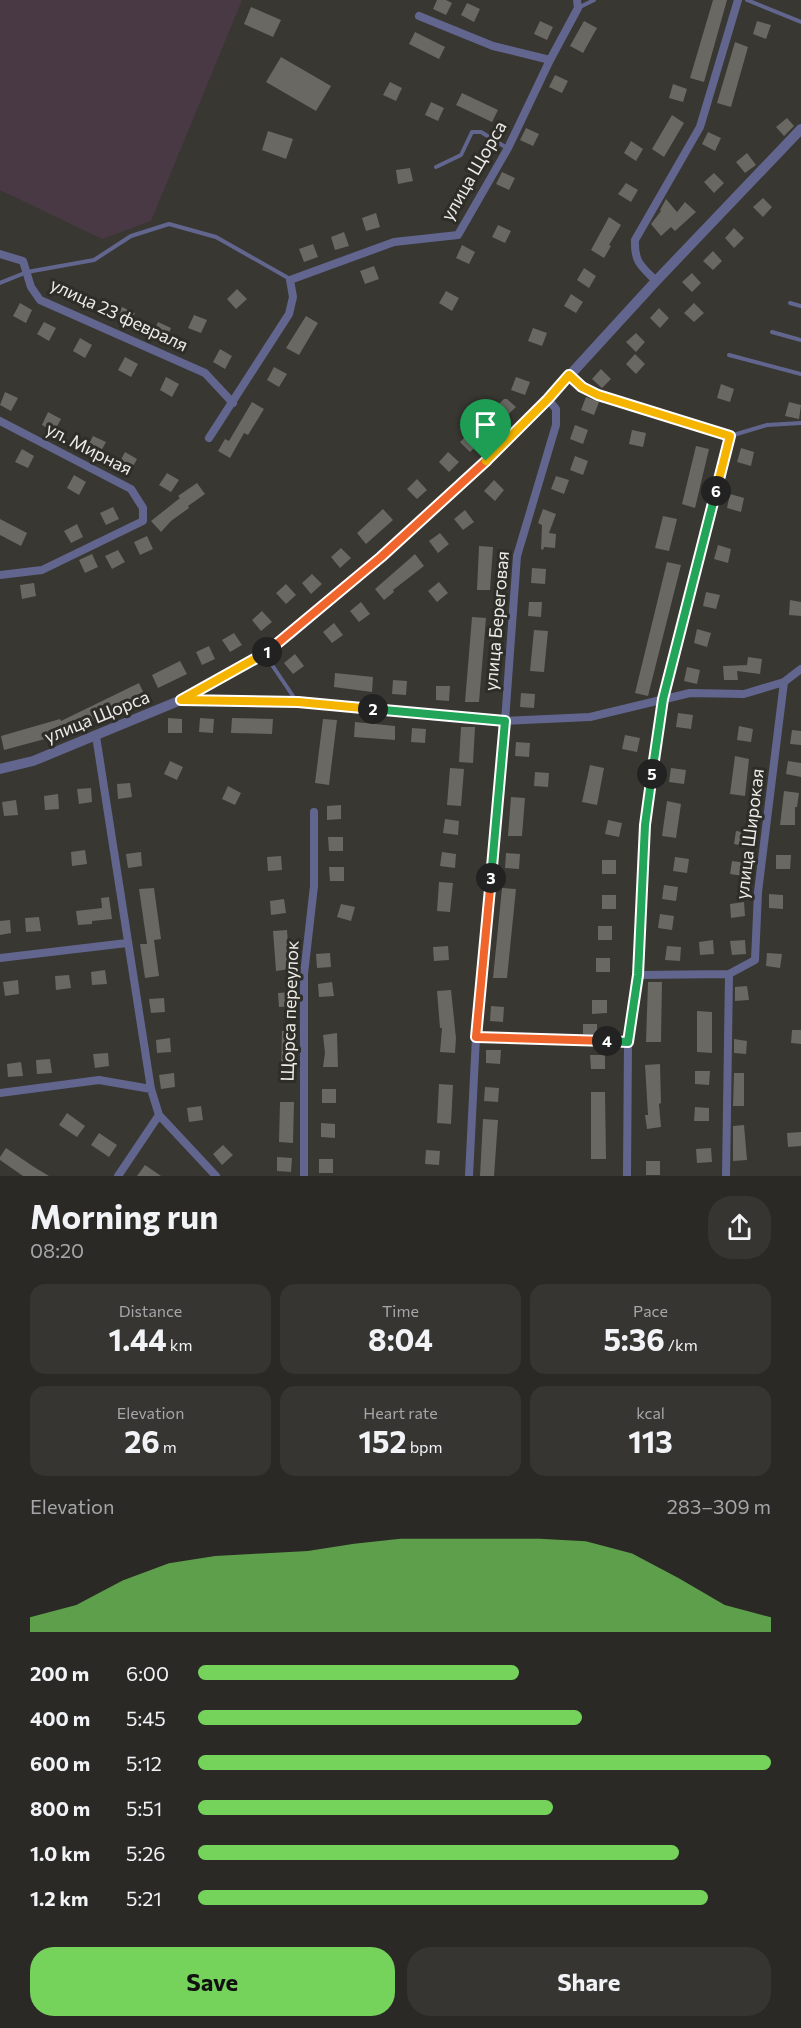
<!DOCTYPE html>
<html lang="en">
<head>
<meta charset="utf-8">
<style>
	:root { --surface:#2a2926; --page:#363532; --text:#f1f3f6; --muted:#a5a6a7; --accent:#75d25b }
	body { margin:0; font-family:Commissioner,sans-serif; background:var(--page); color:var(--text); height:100vh; display:flex; flex-direction:column; font-size:22px; white-space:nowrap }
	* { box-sizing:border-box; margin:0 }
	p { font-size:20px; color:var(--muted) }
	.icon { flex:none; width:33px; height:33px; fill:none; stroke:currentColor; stroke-width:2; stroke-linecap:round; stroke-linejoin:round }
	.map { position:relative; height:1176px; overflow:hidden }
	.drawer { display:flex; flex-direction:column; background:var(--surface); flex:1 }
	.drawer>* { flex:none }
	.pin { position:absolute; display:grid; place-items:center; width:51px; height:51px; color:#fff; margin:-62px -26px; border-radius:50% 50% 50% 0; rotate:-45deg; box-shadow:0 0 6px #0007 }
	.pin .icon { rotate:45deg }
	.km { position:absolute; width:30px; height:30px; margin:-15px; border-radius:50%; background:#222; color:#fff; font-size:16px; line-height:30px; text-align:center }
	.round { display:grid; place-items:center; flex:none; width:63px; height:63px; border-radius:24px; background:var(--page) }
	.headline { display:flex; align-items:center; justify-content:space-between; height:102px; padding:0 30px }
	h1 { font-size:33px; font-weight:700; line-height:45px }
	.stats { display:grid; grid-template-columns:repeat(3,1fr); gap:9px; height:102px; padding:6px 30px }
	.stats div { display:grid; align-content:center; border-radius:15px; background:var(--page); text-align:center }
	.stats b { font-size:30px; font-weight:700 }
	.stats small { font-size:16px; font-weight:400 }
	.stats p { font-size:16px }
	.chart { height:168px; padding:12px 30px }
	.chart p { display:flex; justify-content:space-between }
	.chart svg { width:100%; height:108px; margin-top:6px; fill:var(--accent); opacity:.7 }
	.primary-button { display:flex; gap:12px; margin-top:auto; padding:12px 30px }
	.primary-button a { flex:1; height:69px; border-radius:24px; background:var(--accent); color:#111; font-size:24px; font-weight:700; line-height:69px; text-align:center }
	.primary-button a+a { background:var(--page); color:var(--text) }
	ul { padding:0 30px; list-style:none; font-size:20px }
	li { display:grid; grid-template-columns:96px 72px 1fr; align-items:center; height:45px }
	li i { height:15px; border-radius:8px; background:var(--accent) }
	.map>svg:first-child { display:block }
	.industrial { fill:#493945 }
	.building { fill:#696863 }
	.lines { fill:none; stroke-linecap:round; stroke-linejoin:round }
	.service { stroke:#62668f; stroke-width:4 }
	.minor { stroke:#62668f; stroke-width:8 }
	.tertiary { stroke:#62668f; stroke-width:10 }
	.split-1-casing { stroke:#fff; stroke-width:12 }
	.split-2-casing { stroke:#fff; stroke-width:12 }
	.split-3-casing { stroke:#fff; stroke-width:12 }
	.split-4-casing { stroke:#fff; stroke-width:12 }
	.split-5-casing { stroke:#fff; stroke-width:12 }
	.split-6-casing { stroke:#fff; stroke-width:12 }
	.split-7-casing { stroke:#fff; stroke-width:12 }
	.split-1 { stroke:#f0652b; stroke-width:8 }
	.split-2 { stroke:#f5b400; stroke-width:8 }
	.split-3 { stroke:#22a559; stroke-width:8 }
	.split-4 { stroke:#f0652b; stroke-width:8 }
	.split-5 { stroke:#22a559; stroke-width:8 }
	.split-6 { stroke:#22a559; stroke-width:8 }
	.split-7 { stroke:#f5b400; stroke-width:8 }
	.labels { text-anchor:middle; stroke-width:6; stroke-linejoin:round; paint-order:stroke }
	.street-label { font-size:18px; fill:#ecebe8; stroke:#2e2d28 }
</style>
</head>
<body>
<div class="map">
<svg width="801" height="1176" viewBox="0 0 801 1176">
	<rect width="100%" height="100%" fill="#383732"/>
	<path class="industrial" d="M0,0H242L151,221L102,239L0,190Z"/>
	<path class="building" d="M437,0H446L452,3L446,15L433,9Z
		M713,0H727L704,82L690,78Z
		M467,3L480,9L474,22L461,15Z
		M251,7L281,20L273,37L244,24Z
		M540,21L553,27L547,40L534,34Z
		M584,21L597,28L583,53L570,46Z
		M757,21L771,25L766,39L753,34Z
		M415,32L445,47L439,59L409,44Z
		M735,42L748,47L731,107L717,103Z
		M281,57L331,86L316,111L266,82Z
		M555,75L568,81L562,93L549,87Z
		M390,82L402,88L396,101L383,95Z
		M673,84L687,89L683,102L669,98Z
		M462,93L498,110L492,122L456,105Z
		M431,102L444,108L438,121L425,115Z
		M672,115L684,123L664,157L652,149Z
		M787,118L794,126L784,136L776,127Z
		M526,128L539,134L533,146L520,140Z
		M268,131L293,139L286,159L262,150Z
		M708,132L721,138L715,151L702,144Z
		M631,141L643,149L636,161L624,153Z
		M747,153L756,165L745,173L736,162Z
		M410,168L413,181L398,184L396,170Z
		M502,172L515,178L509,190L496,184Z
		M714,173L724,183L714,193L704,182Z
		M626,183L638,190L631,202L618,194Z
		M763,198L772,207L763,217L753,207Z
		M666,199L677,212L685,202L696,212L675,231L671,227L661,236L651,224L661,211L660,210Z
		M376,213L380,227L366,231L362,218Z
		M609,217L621,225L609,245L611,246L604,258L591,250Z
		M498,225L511,231L505,243L492,237Z
		M734,228L744,238L734,248L725,238Z
		M344,232L349,246L335,250L331,237Z
		M313,244L318,257L304,262L299,249Z
		M462,245L475,252L469,264L456,258Z
		M713,251L722,261L713,270L703,261Z
		M374,266L379,279L365,284L360,271Z
		M584,268L596,276L589,288L577,280Z
		M692,273L701,283L692,292L682,282Z
		M237,289L247,299L236,309L227,299Z
		M446,291L459,298L452,311L439,303Z
		M571,294L583,302L576,313L564,306Z
		M20,303L32,310L26,323L13,316Z
		M694,303L704,313L694,322L684,313Z
		M122,307L135,313L129,325L116,319Z
		M659,308L669,318L660,328L650,318Z
		M194,315L207,320L201,333L188,328Z
		M306,316L318,323L299,355L286,348Z
		M44,322L56,328L49,341L37,334Z
		M158,322L171,328L165,341L152,336Z
		M533,328L547,333L542,346L528,341Z
		M636,333L645,342L636,352L626,342Z
		M80,338L92,345L85,358L73,351Z
		M220,349L232,356L225,369L213,362Z
		M635,354L645,364L636,374L626,364Z
		M125,357L138,364L131,377L118,370Z
		M274,367L287,374L279,387L267,380Z
		M601,369L611,379L602,388L592,379Z
		M166,377L179,384L172,397L160,390Z
		M516,377L530,382L525,395L511,390Z
		M721,384L734,389L730,402L717,398Z
		M5,392L18,398L11,411L0,405Z
		M586,397L599,402L594,415L581,410Z
		M504,399H507L516,407L470,452L460,442Z
		M252,402L264,409L248,435L244,433L230,458L218,451L225,439L229,441Z
		M789,402L801,405L799,419L785,416Z
		M48,412L61,419L54,432L42,425Z
		M575,425L588,430L583,444L570,439Z
		M632,430L646,433L643,447L629,444Z
		M93,436L106,442L99,455L87,448Z
		M696,446L709,449L695,508L682,504Z
		M741,448L754,452L751,466L737,462Z
		M22,449L34,456L28,468L15,462Z
		M125,452L137,459L130,472L118,465Z
		M448,452L459,462L449,472L439,462Z
		M575,456L588,461L583,475L570,470Z
		M167,473L179,480L171,492L159,485Z
		M74,475L86,482L79,495L67,488Z
		M556,476L569,480L564,494L551,489Z
		M417,479L427,490L417,499L407,489Z
		M494,480L504,490L495,501L484,491Z
		M197,483L205,494L188,506L189,508L171,521L161,532L151,521L180,498L178,496Z
		M730,494L744,498L741,512L727,508Z
		M113,507L119,519L106,525L100,513Z
		M383,509L393,520L366,544L357,533Z
		M543,509L556,514L549,533L556,534L555,548L544,547L543,550L541,549L542,525L538,523Z
		M465,510L474,522L463,530L454,519Z
		M663,516L677,519L669,551L655,548Z
		M0,519L27,533L21,546L0,535Z
		M77,524L83,537L71,543L64,531Z
		M440,533L449,544L438,553L429,541Z
		M147,536L153,549L140,555L134,542Z
		M718,545L731,549L728,563L714,559Z
		M479,546L493,547L490,590H477Z
		M341,548L351,558L340,568L331,557Z
		M118,550L125,562L112,569L105,556Z
		M92,554L98,567L85,573L79,560Z
		M415,554L424,566L393,590L394,592L384,600L375,589Z
		M667,562L681,565L648,696L635,693Z
		M532,568L546,569L545,584L531,583Z
		M312,574L322,584L311,594L302,583Z
		M439,582L448,593L437,602L428,591Z
		M34,583L36,596L22,599L20,585Z
		M286,584L296,595L286,604L276,593Z
		M706,592L720,595L716,609L703,606Z
		M790,600L801,602V616L789,615Z
		M361,602L370,614L359,622L350,611Z
		M529,602H542L541,617L528,616Z
		M262,611L272,622L261,631L252,620Z
		M472,617L486,618L479,702H465Z
		M334,623L343,635L332,643L323,632Z
		M697,629L711,633L707,647L694,643Z
		M534,630L548,631L544,672L530,671Z
		M234,633L242,645L230,652L222,640Z
		M209,646L215,659L202,665L196,652Z
		M295,654L304,666L293,674L284,663Z
		M748,657L762,659L760,674L737,671L738,680H724L723,666L747,665Z
		M180,661L187,674L158,688L152,675Z
		M687,667L700,670L697,684L684,681Z
		M335,673L373,677L372,692L334,687Z
		M393,680L407,681L406,695L392,694Z
		M139,683L145,696L71,732L4,750L1,736L60,719L61,721Z
		M436,686H450L449,701L436,700Z
		M521,693L535,694L534,708L520,707Z
		M678,713L693,715L691,729L676,727Z
		M168,718L182,719V733H168Z
		M200,718L214,719L213,733L199,732Z
		M232,718L273,719L272,734L231,733Z
		M323,719L337,720L329,785L315,783Z
		M355,722L395,726V740L354,737Z
		M739,726L753,729L751,742L737,740Z
		M461,727H475L473,763L459,762Z
		M412,728L426,729L425,743L411,742Z
		M792,730L801,731V745L790,744Z
		M625,735L640,738L637,752L622,749Z
		M516,742L530,743L529,757L515,756Z
		M735,756L749,759L745,796L730,794Z
		M170,761L183,767L177,780L164,774Z
		M788,761L801,763V777L786,774Z
		M590,765L604,768L597,805L582,802Z
		M450,768L464,769L461,806L447,805Z
		M671,768L686,770L684,784L669,782Z
		M535,772L549,773L548,787L534,786Z
		M130,783L132,797L118,799L117,784Z
		M228,786L241,793L235,805L222,799Z
		M91,788L92,802L79,804L77,789Z
		M784,791L799,793L797,807H795V825H780Z
		M58,794L59,809L45,810L44,796Z
		M511,797L525,798L522,836H508Z
		M16,800L18,815L4,816L2,802Z
		M667,801L681,804L676,838L662,836Z
		M341,805V819L327,820V806Z
		M445,819L459,821L458,835L443,833Z
		M608,820L622,823L619,837L605,834Z
		M736,831L750,833L748,847L734,844Z
		M328,837H343V851H329Z
		M85,850L87,864L72,866L71,852Z
		M141,852L142,866L128,868L126,854Z
		M442,852L456,854L455,868L440,866Z
		M506,853L520,854L519,869L505,868Z
		M776,855H791L790,869H776Z
		M281,856L282,870L268,871L267,857Z
		M675,857L689,859L687,873L673,871Z
		M602,860H616V874H602Z
		M732,861L746,863L744,876L730,874Z
		M329,867H344V881H330Z
		M439,882L453,883L450,912L437,911Z
		M664,885L678,887L676,901L662,899Z
		M154,888L161,939L154,940L159,976L145,978L140,944H147L139,889Z
		M502,888L516,889L507,978H493Z
		M769,894L783,895V909L769,908Z
		M602,895H616V909H602Z
		M109,897L112,919L92,921V924L78,925L76,911L102,908L101,898Z
		M284,899L286,913L271,915L270,901Z
		M744,902L745,916L731,918L730,904Z
		M341,904L355,907L351,921L337,917Z
		M660,914L674,916L672,930L658,928Z
		M39,917L41,931L26,932L25,918Z
		M10,920L11,933L0,935V921Z
		M598,926H612V940H598Z
		M287,930L290,969L276,971L273,931Z
		M713,940L714,954L700,955L699,942Z
		M745,940L746,954L732,955L730,941Z
		M448,946L449,960L434,961L433,947Z
		M667,946L681,947L680,961L665,960Z
		M330,953L331,967L317,968L316,954Z
		M767,953L782,954L780,968L766,966Z
		M596,958H610V972H596Z
		M105,970L107,984L92,985L91,972Z
		M69,975L71,988L56,990L55,976Z
		M18,980L19,994L5,996L3,982Z
		M332,982L334,996L319,997L318,984Z
		M648,982H662L661,1042H646Z
		M747,986L749,1000L735,1001V987Z
		M451,990L456,1038L455,1053L440,1052L442,1028H440L437,991Z
		M292,992L293,1006L279,1007L278,993Z
		M164,998L165,1012L151,1013L149,999Z
		M592,1000H607V1013L592,1014Z
		M491,1006L504,1007L503,1022L490,1021Z
		M697,1011L712,1012V1053L697,1052Z
		M583,1024H597V1035L583,1034Z
		M792,1030H801V1044L791,1043Z
		M282,1031H297L295,1073H281Z
		M337,1033L338,1067H323L325,1053L323,1035Z
		M170,1038L171,1052L157,1053L156,1040Z
		M734,1039L747,1041L746,1054L734,1053Z
		M486,1050H501L500,1064L486,1063Z
		M108,1053L109,1066L95,1068L93,1054Z
		M590,1055H605V1069H591Z
		M50,1059L52,1073L37,1074L36,1060Z
		M21,1062L23,1076L8,1077L7,1064Z
		M660,1064L661,1103L659,1104L661,1127L647,1129L645,1115H648L645,1065Z
		M695,1071H710L709,1085L695,1084Z
		M174,1073L175,1087L161,1089L159,1075Z
		M734,1073H744V1106H733Z
		M439,1084L453,1085L451,1124L437,1123Z
		M485,1087L499,1088L498,1102L484,1101Z
		M322,1089H336V1103H322Z
		M591,1092H605L606,1159H591Z
		M280,1102H294L293,1143L279,1142Z
		M201,1106L203,1120L189,1122L187,1108Z
		M695,1107L709,1108V1121H694Z
		M67,1113L85,1126L77,1137L59,1125Z
		M483,1119L498,1120L494,1176H480Z
		M321,1123L335,1124V1138L321,1137Z
		M744,1125L747,1160L733,1161V1126Z
		M801,1132V1146L788,1147L787,1133Z
		M99,1133L117,1145L109,1157L91,1145Z
		M223,1145L233,1155L222,1165L213,1154Z
		M6,1148L34,1167L49,1176H23L0,1160V1157Z
		M711,1148L712,1162L697,1163L696,1149Z
		M426,1150L440,1151L439,1165L425,1164Z
		M277,1157L292,1158L291,1172L277,1171Z
		M319,1159H333V1173H319Z
		M646,1161H660V1175H646Z
		M145,1165L161,1176H137Z"/>
	<g class="lines">
		<path class="service" d="M747,0L801,22
			M578,8L594,0
			M436,167L461,155L472,132H481L507,148
			M0,283L27,272L94,260L131,236L169,224L216,237L290,279
			M790,303L801,306
			M772,332L801,340
			M729,355L801,374
			M570,376L582,387L598,395L730,436L767,425L801,423
			M266,656L297,702"/>
		<path class="minor" d="M419,16L493,46L550,60
			M0,254L23,261L31,287L40,300L205,373L233,403
			M656,281C641,266 634,262 635,240L700,127L738,0
			M0,421L131,489L143,508V521L42,570L0,575
			M209,438L289,314L293,297L290,280L394,242L458,235L508,148L550,60L578,8L577,0
			M181,700L298,702L505,721L590,717L690,693L744,694L784,682L801,669
			M96,736L151,1089L159,1115L118,1176
			M0,958L127,943
			M638,975L729,974L755,960L758,892L784,682
			M476,1037L628,1042
			M0,1093L99,1080L151,1089
			M159,1115L216,1176
			M304,1176V974L314,886V812
			M469,1176L476,1037L505,721L517,556L556,425V409L548,399
			M627,1176L628,1042L638,975L645,825L656,746L663,699L730,436
			M726,1176L729,974"/>
		<path class="tertiary" d="M0,769L33,761L181,700L264,654L292,633L381,557L486,461L548,399L656,281L801,129"/>
	</g>
	<g class="lines">
		<g class="split-1-casing">
			<path id="split-1" d="M267,652L381,557L486,461"/>
		</g>
		<g class="split-2-casing">
			<path id="split-2" d="M267,652L181,700L298,702L373,709"/>
		</g>
		<g class="split-3-casing">
			<path id="split-3" d="M373,709L505,721L491,878"/>
		</g>
		<g class="split-4-casing">
			<path id="split-4" d="M491,878L476,1037L607,1041"/>
		</g>
		<g class="split-5-casing">
			<path id="split-5" d="M607,1041L628,1042L638,975L645,825L652,774"/>
		</g>
		<g class="split-6-casing">
			<path id="split-6" d="M652,774L663,699L716,491"/>
		</g>
		<g class="split-7-casing">
			<path id="split-7" d="M486,461L548,399L569,375L582,387L598,395L730,436L716,491"/>
		</g>
		<use href="#split-1" class="split-1"/>
		<use href="#split-2" class="split-2"/>
		<use href="#split-3" class="split-3"/>
		<use href="#split-4" class="split-4"/>
		<use href="#split-5" class="split-5"/>
		<use href="#split-6" class="split-6"/>
		<use href="#split-7" class="split-7"/>
	</g>
	<g class="labels">
		<g class="street-label">
			<text transform="translate(474 171) rotate(-60)" y="6">улица Щорса</text>
			<text transform="translate(119 315) rotate(25)" y="6">улица 23 февраля</text>
			<text transform="translate(89 449) rotate(27)" y="6">ул. Мирная</text>
			<text transform="translate(497 621) rotate(-85)" y="6">улица Береговая</text>
			<text transform="translate(97 717) rotate(-22)" y="6">улица Щорса</text>
			<text transform="translate(750 834) rotate(-83)" y="6">улица Широкая</text>
			<text transform="translate(290 1011) rotate(-88)" y="6">Щорса переулок</text>
		</g>
	</g>
</svg>
<div class="pin" style="left:486px;top:461px;background:#1e9e55"><svg class="icon" aria-label="arrive" viewBox="0 0 24 24"><path d="M6 21V4h12l-3 4 3 4H6"/></svg></div>
<b class="km" style="left:267px;top:652px">1</b>
<b class="km" style="left:373px;top:709px">2</b>
<b class="km" style="left:491px;top:878px">3</b>
<b class="km" style="left:607px;top:1041px">4</b>
<b class="km" style="left:652px;top:774px">5</b>
<b class="km" style="left:716px;top:491px">6</b>
</div>
<section class="drawer">
<div class="headline"><div><h1>Morning run</h1><p>08:20</p></div><a class="round"><svg class="icon" aria-label="share" viewBox="0 0 24 24"><path d="M12 15V3M7 8l5-5 5 5M5 13v7h14v-7"/></svg></a></div>
<div class="stats">
<div><p>Distance</p><b>1.44<small> km</small></b></div>
<div><p>Time</p><b>8:04</b></div>
<div><p>Pace</p><b>5:36<small> /km</small></b></div>
</div>
<div class="stats">
<div><p>Elevation</p><b>26<small> m</small></b></div>
<div><p>Heart rate</p><b>152<small> bpm</small></b></div>
<div><p>kcal</p><b>113</b></div>
</div>
<div class="chart"><p><span>Elevation</span>283–309 m</p>
<svg viewBox="0 0 160 44" preserveAspectRatio="none"><path d="M0 44V38L10 33L20 23L30 16L40 13L50 12L60 11L70 8L80 6L90 6L100 6L110 6L120 7L130 12L140 22L150 33L160 38V44z"/></svg>
</div>
<ul>
<li><b>200 m</b>6:00<i style="width:56%"></i></li>
<li><b>400 m</b>5:45<i style="width:67%"></i></li>
<li><b>600 m</b>5:12<i style="width:100%"></i></li>
<li><b>800 m</b>5:51<i style="width:62%"></i></li>
<li><b>1.0 km</b>5:26<i style="width:84%"></i></li>
<li><b>1.2 km</b>5:21<i style="width:89%"></i></li>
</ul>
<div class="primary-button"><a>Save</a><a>Share</a></div>
</section>
</body>
</html>
